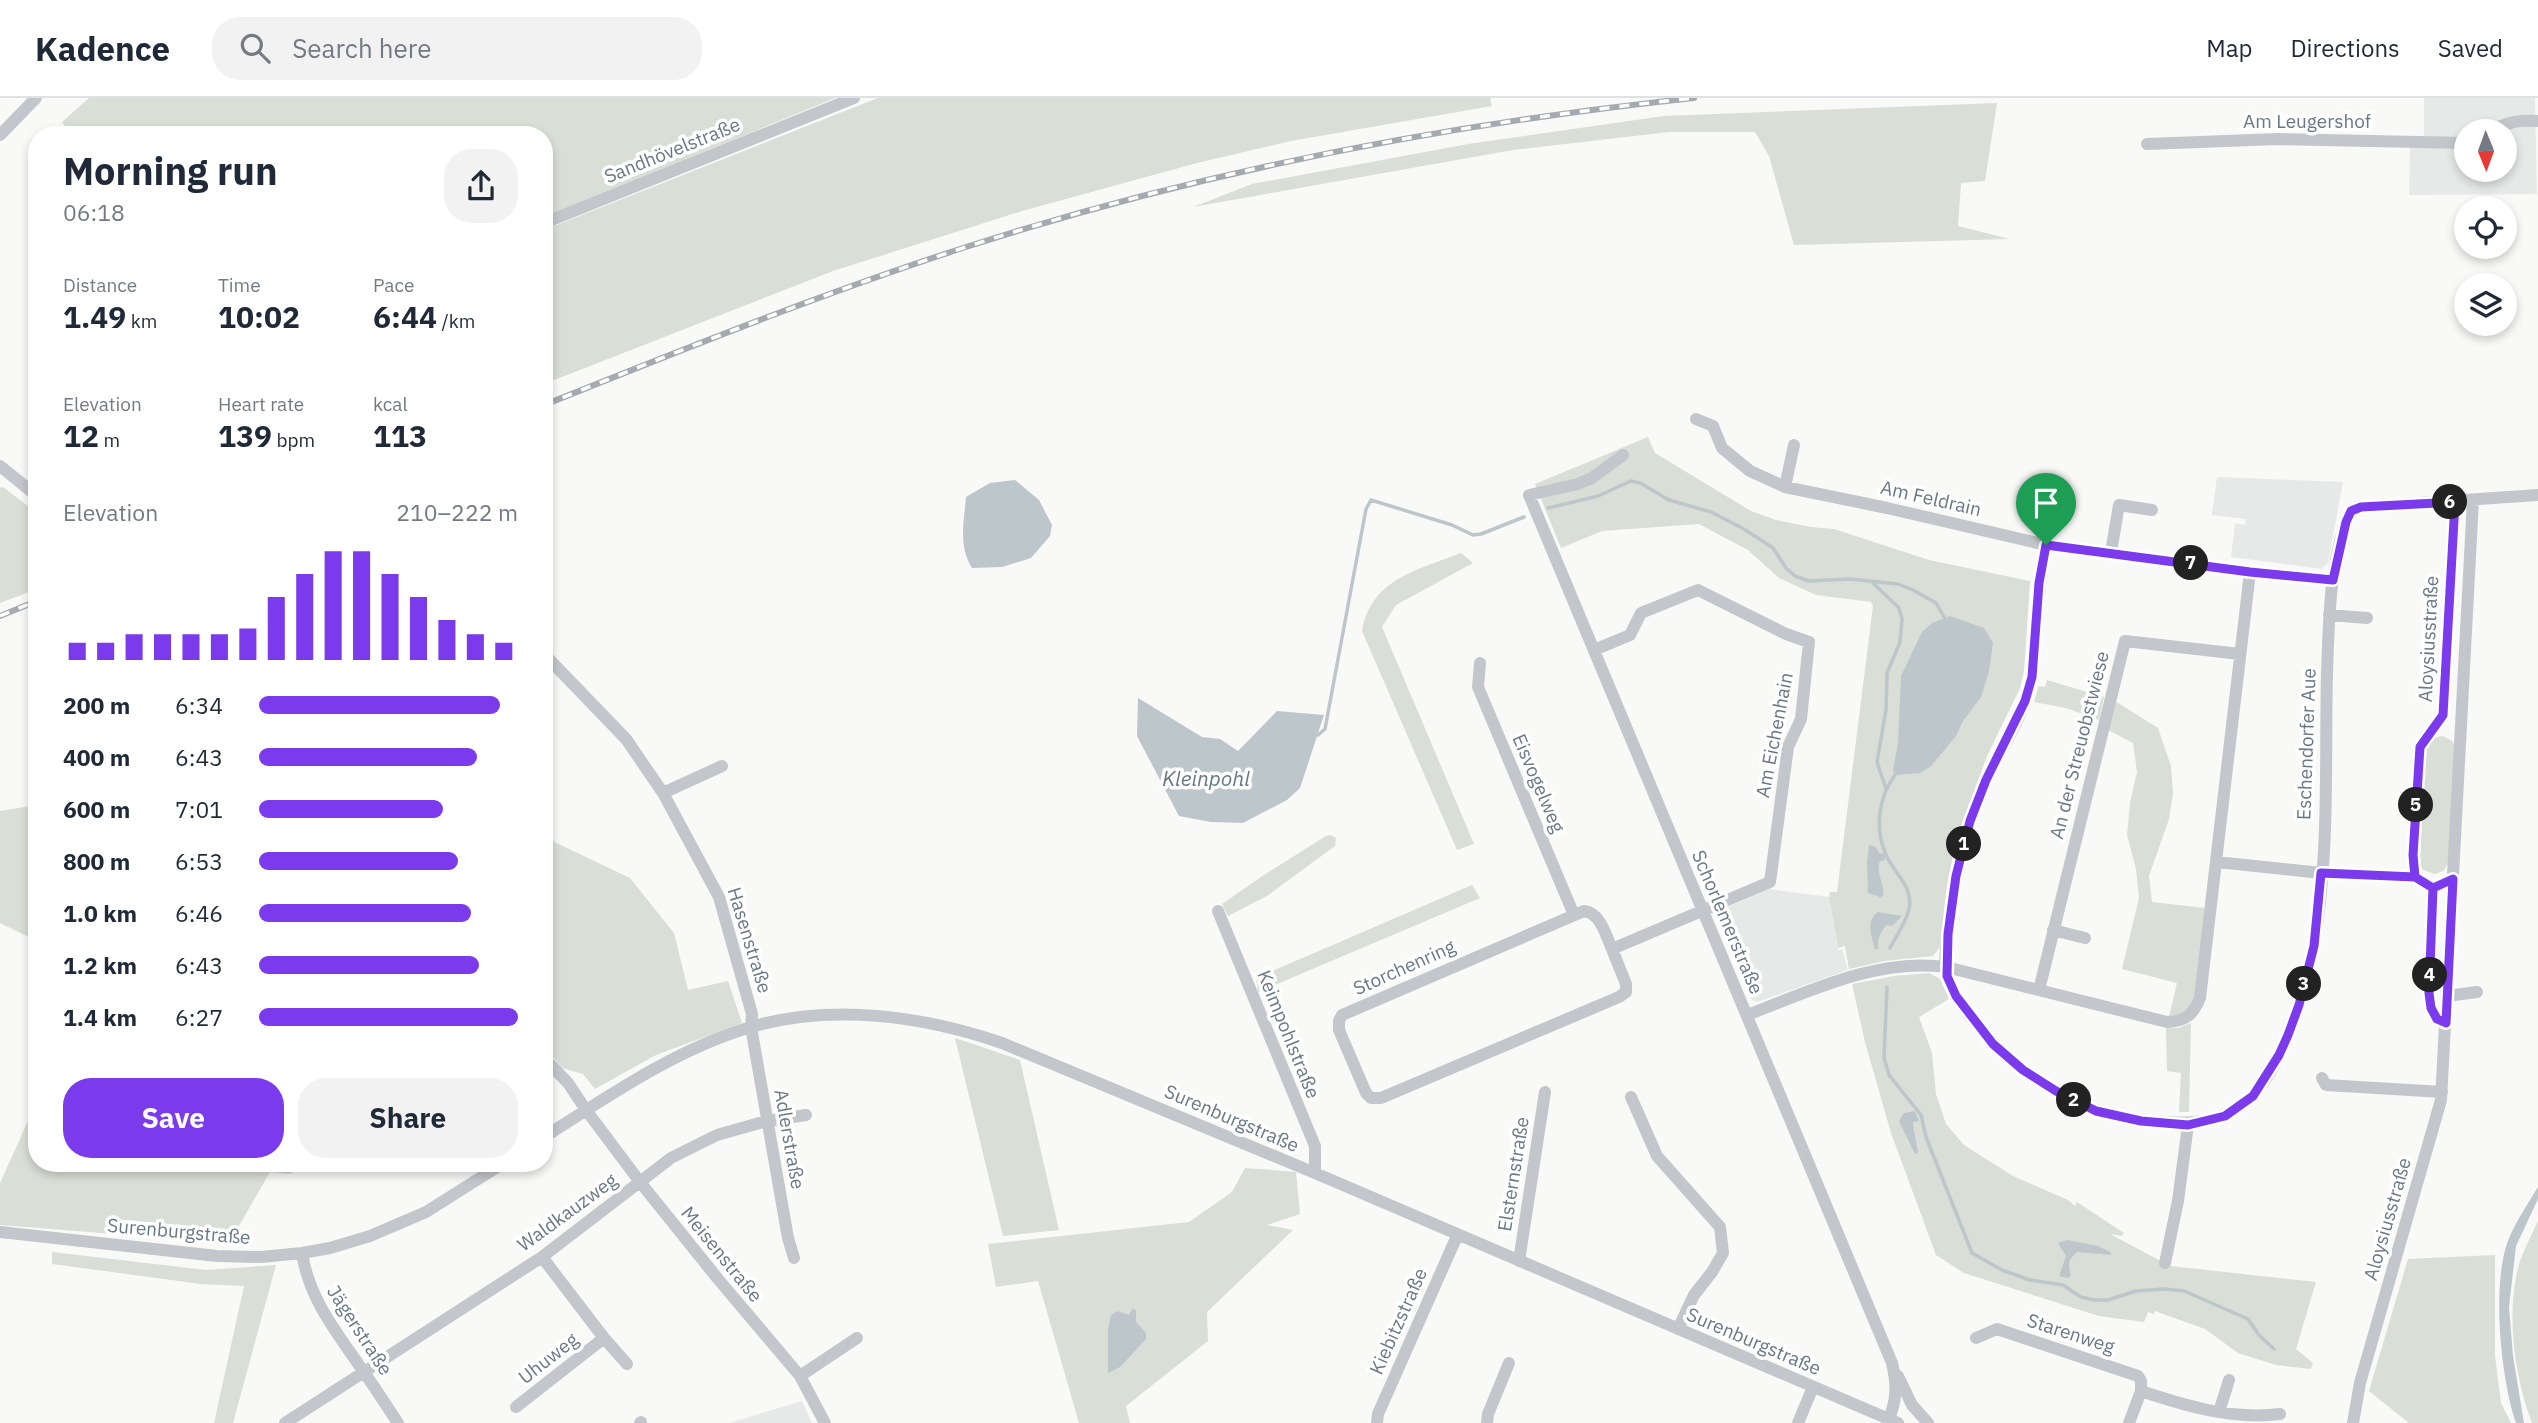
<!DOCTYPE html>
<html lang="en">
<head>
<meta charset="utf-8">
<style>
	:root { --surface:#fff; --page:#f2f2f3; --text:#1f2937; --muted:#747a83; --line:#e0e1e3; --accent:#7c3aed }
	body { margin:0; font-family:"IBM Plex Sans",sans-serif; background:var(--page); color:var(--text); height:100vh; display:flex; flex-direction:column; font-size:26px; white-space:nowrap }
	* { box-sizing:border-box; margin:0 }
	p { font-size:23px; color:var(--muted) }
	.icon { flex:none; width:38px; height:38px; fill:none; stroke:currentColor; stroke-width:2; stroke-linecap:round; stroke-linejoin:round }
	.map { position:relative; flex:1; overflow:hidden }
	.drawer { position:absolute; left:28px; top:28px; width:525px; height:1046px; display:flex; flex-direction:column; background:var(--surface); border-radius:28px; box-shadow:0 4px 10px #0003 }
	.drawer>* { flex:none }
	.needle { width:46px; rotate:179deg }
	.controls { position:absolute; left:2454px; top:21px; display:grid; gap:14px }
	.controls a { display:grid; place-items:center; width:63px; height:63px; border-radius:50%; background:var(--surface); box-shadow:0 4px 10px #0003; font-size:35px }
	.pin { position:absolute; display:grid; place-items:center; width:60px; height:60px; color:#fff; margin:-72px -30px; border-radius:50% 50% 50% 0; rotate:-45deg; box-shadow:0 0 7px #0007 }
	.pin .icon { rotate:45deg }
	.km { position:absolute; width:35px; height:35px; margin:-18px; border-radius:50%; background:#222; color:#fff; font-size:19px; line-height:35px; text-align:center }
	.round { display:grid; place-items:center; flex:none; width:74px; height:74px; border-radius:28px; background:var(--page) }
	.headline { display:flex; align-items:center; justify-content:space-between; height:119px; padding:0 35px }
	h1 { font-size:38px; font-weight:700; line-height:52px }
	.stats { display:grid; grid-template-columns:repeat(3,1fr); gap:10px; height:119px; padding:7px 35px }
	.stats div { display:grid; align-content:center }
	.stats b { font-size:30px; font-weight:700 }
	.stats small { font-size:19px; font-weight:400 }
	.stats p { font-size:19px }
	.chart { height:196px; padding:14px 35px }
	.chart p { display:flex; justify-content:space-between }
	.chart svg { width:100%; height:126px; margin-top:7px; stroke:var(--accent); stroke-width:6 }
	.action { display:flex; gap:14px; margin-top:auto; padding:14px 35px }
	.action a { flex:1; height:80px; border-radius:28px; background:var(--accent); color:#fff; font-size:28px; font-weight:700; line-height:80px; text-align:center }
	.action a+a { background:var(--page); color:var(--text) }
	ul { padding:0 35px; list-style:none; font-size:23px }
	li { display:grid; grid-template-columns:112px 84px 1fr; align-items:center; height:52px }
	li i { height:18px; border-radius:9px; background:var(--accent) }
	header { display:flex; align-items:center; gap:42px; box-sizing:border-box; height:98px; padding:0 35px; background:var(--surface); border-bottom:2px solid var(--line) }
	header strong { font-size:33px }
	nav { display:flex; gap:38px; margin-inline-start:auto; font-size:24px }
	.search { width:490px; height:63px; background:var(--page); display:flex; align-items:center; gap:18px; box-sizing:border-box; padding:0 24px; border-radius:28px; color:var(--muted); font-size:26px }
	.map>svg:first-child { display:block }
	.built { fill:#e7e8e8; fill-rule:evenodd }
	.green { fill:#d9ded6 }
	.water { fill:#bcc6cb }
	.lines { fill:none; stroke-linecap:round; stroke-linejoin:round }
	.stream { stroke:#bcc6cb; stroke-width:3.5 }
	.minor { stroke:#c3c6ca; stroke-width:12 }
	.rail-casing { stroke:#a4aab0; stroke-width:6 }
	.rail { stroke:#fff; stroke-width:3.5; stroke-dasharray:10; stroke-linecap:butt }
	.route-casing { stroke:#fff; stroke-width:14 }
	.route { stroke:#7c3aed; stroke-width:9 }
	.labels { text-anchor:middle; stroke-width:7; stroke-linejoin:round; paint-order:stroke }
	.street-label { font-size:19px; fill:#697887; stroke:#fff }
	.water-label { font-size:21px; font-style:italic; fill:#657882; stroke:#fff }
</style>
</head>
<body>
<header>
<strong>Kadence</strong>
<div class="search"><svg class="icon" aria-label="search" viewBox="0 0 24 24"><circle cx="10" cy="10" r="6"/><path d="M15 15l6 6"/></svg>Search here</div>
<nav><a>Map</a><a>Directions</a><a>Saved</a></nav>
</header>
<div class="map">
<svg width="2538" height="1325" viewBox="0 0 2538 1325">
	<rect width="100%" height="100%" fill="#f9f9f7"/>
	<path class="built" d="M2424,0H2535L2537,96L2409,97L2410,46L2424,38ZM2466,33H2504V72H2466Z
		M2217,379L2343,384L2328,465L2322,471L2231,459L2235,425L2245,427L2246,421L2212,417Z
		M1769,791L1829,799L1838,852L1842,851L1848,872L1757,904L1752,902L1724,840L1717,818L1722,812Z
		M802,1303L812,1325H729Z"/>
	<path class="green" d="M89,0H835L544,120V37H71L62,24Z
		M878,0H1490L1492,8L1291,43L1197,65L1022,113L833,173L544,286V132Z
		M1997,5L1985,83L1961,85L1958,128L2010,141L1794,147L1769,58L1755,34H1669L1513,52L1193,109L1252,86L1468,46L1664,18Z
		M1648,339L1655,355L1751,413L1776,422L1811,429L1834,431L1929,462L2030,483L2024,573L2020,590L1987,658L1956,742L1946,793L1941,848L1933,858L1884,863L1849,871L1845,848L1838,850L1829,799L1830,794H1837L1873,508L1871,504L1816,497L1779,480L1748,452L1699,426L1602,433L1561,450L1535,386Z
		M3,389L37,415V491L0,505V390Z
		M1461,455L1473,465L1396,507L1382,529L1474,746L1457,752L1362,533C1372,480 1418,472 1461,455Z
		M2047,582L2104,599L2099,622L2066,610L2034,604L2039,588L2045,589Z
		M2115,603L2158,630L2171,668L2173,695L2169,721L2149,778L2152,804L2205,810L2195,900L2188,913L2169,919L2177,885L2122,871L2139,800L2136,771L2127,737L2130,705L2137,674L2133,645L2108,632Z
		M2443,638L2452,643L2455,649L2448,766L2443,773L2435,776L2423,772L2420,766L2425,655L2432,640Z
		M37,707V843L0,825V713Z
		M1331,737L1336,740L1335,748L1267,798L1228,818L1222,806L1264,777L1326,738Z
		M544,739L630,780L674,835L688,892L728,883L742,925L656,957L595,991L583,976L562,970L544,948Z
		M1472,787L1480,800L1258,894L1256,880Z
		M1929,875L1940,881L1949,901L1919,919L1932,955L1936,996L1946,1026L1964,1047L2013,1078L2068,1102L2075,1108L2077,1104L2124,1135L2122,1138L2110,1136L2170,1168L2316,1184L2296,1251L2313,1265L2311,1271L2276,1267L2238,1255L2205,1231L2155,1213L2154,1216L2148,1214L2144,1224L2099,1218L1964,1175L1936,1157L1891,1035L1865,944L1852,886L1894,878Z
		M2191,925L2189,1014H2179L2181,975L2167,973L2166,930H2178Z
		M955,940L1020,962L1059,1132L1003,1138Z
		M37,1003V1066H305L290,1076L270,1074L229,1145L0,1127V1085Z
		M1245,1070L1296,1074L1300,1116L1267,1127L1293,1132L1207,1214L1208,1243L1126,1308L1130,1325H1079L1038,1183L996,1189L988,1146L1189,1124L1232,1094Z
		M2538,1123V1325H2532C2514,1278 2505,1212 2520,1163C2525,1149 2532,1136 2538,1123Z
		M52,1154L206,1172L276,1167L233,1325H214L244,1188L201,1186L52,1166Z
		M2495,1157V1258L2501,1305L2511,1325H2409L2369,1293L2408,1161Z"/>
	<path class="water" d="M1015,382L1039,402L1052,427L1050,438L1031,460L1002,469L972,470C958,447 964,424 966,399L990,385Z
		M1950,518L1984,530L1993,545L1989,573L1981,599L1963,623L1956,638L1931,668L1920,675L1895,677L1893,672L1898,645L1901,578L1922,534L1932,525Z
		M1138,600L1202,639L1220,641L1238,653L1277,613L1324,617L1300,690L1287,702L1243,725L1211,724L1179,718L1137,638Z
		M1869,747L1876,749L1879,755L1884,756L1885,762L1880,763C1875,775 1885,785 1883,798L1880,799L1868,795L1867,765Z
		M1878,814L1902,818L1892,828L1887,827C1880,833 1877,843 1878,851H1875C1872,839 1865,823 1878,814Z
		M1915,1013L1919,1023L1913,1024V1027L1918,1054L1915,1056L1899,1023L1904,1015Z
		M2538,1089V1101L2516,1148L2509,1209L2513,1258L2524,1325H2516C2501,1280 2493,1198 2505,1152C2511,1130 2526,1109 2538,1089Z
		M2067,1142L2098,1148L2110,1154L2111,1157L2077,1154C2068,1161 2068,1167 2071,1177L2068,1180L2059,1178L2066,1158L2058,1145Z
		M1132,1211L1136,1212V1224L1146,1235V1241L1120,1269L1108,1275V1232L1111,1217L1117,1213L1129,1217Z"/>
	<g class="lines">
		<path class="stream" d="M1548,410L1598,398L1631,383L1640,385L1669,402L1711,414L1744,431L1773,450L1786,470L1795,478L1809,483L1850,481L1898,486L1913,492L1936,505L1944,519
			M1873,485L1899,510L1902,521L1900,544L1887,575L1886,612L1877,664L1886,691
			M1318,637L1325,631L1366,411L1371,402L1452,427L1473,437L1481,436L1524,419
			M1890,850C1896,838 1906,825 1909,811C1914,790 1895,776 1887,759C1874,732 1878,700 1895,677
			M1887,889L1884,960L1889,977L1921,1017L1926,1039L1972,1155L2002,1172L2030,1182L2063,1187L2081,1199L2094,1202H2108L2136,1193L2164,1191L2184,1193L2248,1221L2259,1237L2274,1251"/>
		<path class="minor" d="M2493,33C2507,23 2521,22 2538,23
			M0,37L36,0
			M2147,46L2278,41L2466,45
			M544,125L854,0
			M1696,321L1713,328L1722,350L1750,373L1785,389L1887,410L2046,447L2250,474L2333,482
			M1623,357L1592,380L1578,386L1529,397L1892,1265C1897,1286 1897,1301 1889,1321
			M0,368L37,398
			M1785,389L1794,347
			M2046,447C2041,475 2038,503 2035,532C2033,555 2034,579 2026,602C2016,629 2000,653 1988,679C1966,725 1956,773 1950,823C1948,840 1942,863 1948,880C1957,907 1987,940 2008,959C2046,993 2096,1019 2148,1023C2216,1029 2250,1019 2281,954C2335,841 2324,697 2327,574C2329,524 2329,459 2351,413L2361,409L2538,397
			M2111,454L2119,407L2152,412
			M2329,517L2367,520
			M1594,552L1630,537L1641,515L1698,492L1786,536L1809,544L1801,621L1788,649L1770,784L1612,851L1626,886V894L1619,899L1381,1000H1371L1366,995L1339,932V923L1342,917L1584,813C1601,815 1606,838 1612,851
			M544,556L626,641L663,695L719,799L752,916L751,929L788,1140L794,1160
			M1480,565L1478,589L1574,817
			M663,695L722,668
			M2217,764L2321,775L2415,779
			M1218,813L1315,1048V1075
			M2053,832L2085,840
			M2039,892L2125,543L2240,556
			M2447,898L2477,894
			M1747,917C1811,893 1876,860 1946,869L2167,924C2186,923 2193,917 2200,900L2250,474
			M2446,925L2437,921L2431,910L2429,895L2433,790L2415,779L2413,756L2421,649L2443,617L2455,404
			M544,960L568,985L586,1012L640,1084L718,1181L800,1278L825,1325
			M2322,980L2326,987L2442,994
			M1631,999L1657,1058L1720,1129L1723,1155L1712,1174L1694,1197L1678,1231
			M544,1039C609,998 676,951 751,929C832,905 923,918 1002,945L1315,1075L1898,1325
			M0,1134L217,1158L261,1159L302,1155L330,1150L370,1138L426,1114L502,1066
			M302,1155C309,1201 336,1233 361,1270C374,1288 386,1307 398,1325
			M542,1159L604,1240L627,1266
			M1519,1163L1545,994
			M2165,1165L2178,1103L2188,1027
			M1976,1240L1997,1231L2138,1278L2141,1283V1293
			M800,1278L857,1240
			M1898,1278L1912,1307L1928,1325
			M516,1309L604,1240
			M2219,1314L2229,1282
			M285,1325L542,1159L671,1060L717,1037L767,1023L806,1017
			M640,1325L641,1324
			M1377,1325L1378,1316L1457,1138
			M1487,1325L1488,1316L1509,1265
			M1798,1325L1813,1289
			M2129,1325L2141,1293C2186,1308 2232,1322 2280,1316
			M2353,1325L2360,1285L2441,1002L2473,402"/>
		<g class="rail-casing">
			<path id="rail" d="M544,307C684,251 823,195 966,149C1202,73 1447,26 1694,0
				M0,518L37,503"/>
		</g>
		<use href="#rail" class="rail"/>
	</g>
	<g class="lines">
		<g class="route-casing">
			<path id="route" d="M2046,447L2039,485L2032,579L2025,603L1986,682L1970,723L1956,778L1948,836L1947,878L1956,898L1993,946L2023,972L2056,993L2096,1013L2141,1023L2188,1027L2225,1018L2253,998L2279,957L2288,937L2299,907L2314,848L2321,775L2415,779L2433,790L2429,895L2431,910L2437,921L2446,925L2453,781L2433,790L2415,779L2413,757L2420,649L2443,617L2455,404L2361,409L2351,413L2346,424L2333,482L2250,474L2046,447"/>
		</g>
		<use href="#route" class="route"/>
	</g>
	<g class="labels">
		<g class="street-label">
			<text x="2307" y="30">Am Leugershof</text>
			<text transform="translate(672 52) rotate(-22)" y="7">Sandhövelstraße</text>
			<text transform="translate(1931 400) rotate(13)" y="7">Am Feldrain</text>
			<text transform="translate(2428 541) rotate(-87)" y="7">Aloysiusstraße</text>
			<text transform="translate(1774 637) rotate(-79)" y="7">Am Eichenhain</text>
			<text transform="translate(2306 646) rotate(-88)" y="7">Eschendorfer Aue</text>
			<text transform="translate(2079 647) rotate(-76)" y="7">An der Streuobstwiese</text>
			<text transform="translate(1539 685) rotate(67)" y="7">Eisvogelweg</text>
			<text transform="translate(1728 824) rotate(67)" y="7">Schorlemerstraße</text>
			<text transform="translate(750 842) rotate(73)" y="7">Hasenstraße</text>
			<text transform="translate(1404 869) rotate(-24)" y="7">Storchenring</text>
			<text transform="translate(1289 936) rotate(68)" y="7">Keimpohlstraße</text>
			<text transform="translate(1232 1020) rotate(23)" y="7">Surenburgstraße</text>
			<text transform="translate(790 1041) rotate(80)" y="7">Adlerstraße</text>
			<text transform="translate(1513 1076) rotate(-81)" y="7">Elsternstraße</text>
			<text transform="translate(567 1114) rotate(-36)" y="7">Waldkauzweg</text>
			<text transform="translate(2387 1121) rotate(-74)" y="7">Aloysiusstraße</text>
			<text transform="translate(179 1133) rotate(5)" y="7">Surenburgstraße</text>
			<text transform="translate(722 1156) rotate(51)" y="7">Meisenstraße</text>
			<text transform="translate(1398 1223) rotate(-66)" y="7">Kiebitzstraße</text>
			<text transform="translate(360 1232) rotate(57)" y="7">Jägerstraße</text>
			<text transform="translate(2071 1235) rotate(18)" y="7">Starenweg</text>
			<text transform="translate(1754 1243) rotate(23)" y="7">Surenburgstraße</text>
			<text transform="translate(548 1260) rotate(-38)" y="7">Uhuweg</text>
		</g>
		<g class="water-label">
			<text x="1206" y="688">Kleinpohl</text>
		</g>
	</g>
</svg>
<div class="controls">
<a><svg class="needle" viewBox="-14 -14 28 28"><path d="M0-13l5 13h-10z" fill="#e53935"/><path d="M0 13l5-13h-10z" fill="#747a83"/></svg></a>
<a><svg class="icon" aria-label="locate" viewBox="0 0 24 24"><circle cx="12" cy="12" r="6"/><path d="M12 2v4M12 18v4M2 12h4M18 12h4"/></svg></a>
<a><svg class="icon" aria-label="layers" viewBox="0 0 24 24"><path d="M12 4l9 5-9 5-9-5zM3 14l9 5 9-5"/></svg></a>
</div>
<div class="pin" style="left:2046px;top:447px;background:#1e9e55"><svg class="icon" aria-label="arrive" viewBox="0 0 24 24"><path d="M6 21V4h12l-3 4 3 4H6"/></svg></div>
<b class="km" style="left:1964px;top:746px">1</b>
<b class="km" style="left:2074px;top:1002px">2</b>
<b class="km" style="left:2304px;top:886px">3</b>
<b class="km" style="left:2430px;top:877px">4</b>
<b class="km" style="left:2416px;top:707px">5</b>
<b class="km" style="left:2450px;top:404px">6</b>
<b class="km" style="left:2191px;top:465px">7</b>
<section class="drawer">
<div class="headline"><div><h1>Morning run</h1><p>06:18</p></div><a class="round"><svg class="icon" aria-label="share" viewBox="0 0 24 24"><path d="M12 15V3M7 8l5-5 5 5M5 13v7h14v-7"/></svg></a></div>
<div class="stats">
<div><p>Distance</p><b>1.49<small> km</small></b></div>
<div><p>Time</p><b>10:02</b></div>
<div><p>Pace</p><b>6:44<small> /km</small></b></div>
</div>
<div class="stats">
<div><p>Elevation</p><b>12<small> m</small></b></div>
<div><p>Heart rate</p><b>139<small> bpm</small></b></div>
<div><p>kcal</p><b>113</b></div>
</div>
<div class="chart"><p><span>Elevation</span>210–222 m</p>
<svg viewBox="0 0 160 44" preserveAspectRatio="none"><path d="M5 44V38M15 44V38M25 44V35M35 44V35M45 44V35M55 44V35M65 44V33M75 44V22M85 44V14M95 44V6M105 44V6M115 44V14M125 44V22M135 44V30M145 44V35M155 44V38"/></svg>
</div>
<ul>
<li><b>200 m</b>6:34<i style="width:93%"></i></li>
<li><b>400 m</b>6:43<i style="width:84%"></i></li>
<li><b>600 m</b>7:01<i style="width:71%"></i></li>
<li><b>800 m</b>6:53<i style="width:77%"></i></li>
<li><b>1.0 km</b>6:46<i style="width:82%"></i></li>
<li><b>1.2 km</b>6:43<i style="width:85%"></i></li>
<li><b>1.4 km</b>6:27<i style="width:100%"></i></li>
</ul>
<div class="action"><a>Save</a><a>Share</a></div>
</section>
</div>
</body>
</html>
